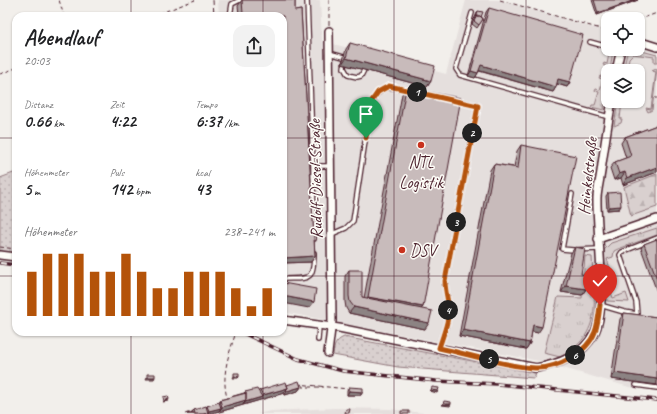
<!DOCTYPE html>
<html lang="de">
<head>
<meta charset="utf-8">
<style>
	:root { --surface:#fff; --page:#f2f2f2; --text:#202124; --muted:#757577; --accent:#b45309 }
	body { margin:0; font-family:Caveat,sans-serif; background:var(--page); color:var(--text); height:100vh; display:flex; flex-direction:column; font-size:15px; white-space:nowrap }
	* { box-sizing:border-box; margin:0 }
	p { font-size:13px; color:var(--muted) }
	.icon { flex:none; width:22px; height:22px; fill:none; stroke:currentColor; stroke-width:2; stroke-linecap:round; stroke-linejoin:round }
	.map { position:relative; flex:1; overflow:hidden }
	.side { position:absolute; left:12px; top:12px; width:275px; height:324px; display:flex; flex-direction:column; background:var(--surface); border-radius:12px; box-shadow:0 1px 3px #0004 }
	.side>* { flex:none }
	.buttons { position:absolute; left:601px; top:12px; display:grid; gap:8px }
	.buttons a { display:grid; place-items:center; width:44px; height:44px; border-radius:8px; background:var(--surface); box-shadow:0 1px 3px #0004; font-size:20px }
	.pin { position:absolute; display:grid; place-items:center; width:34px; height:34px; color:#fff; margin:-41px -17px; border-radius:50% 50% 50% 0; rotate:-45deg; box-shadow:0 0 4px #0007 }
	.pin .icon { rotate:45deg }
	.km { position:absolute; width:20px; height:20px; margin:-10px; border-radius:50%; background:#222; color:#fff; font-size:11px; line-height:20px; text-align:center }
	.round { display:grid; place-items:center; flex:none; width:42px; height:42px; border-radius:12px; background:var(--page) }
	.head { display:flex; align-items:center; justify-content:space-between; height:68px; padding:0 12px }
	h1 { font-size:22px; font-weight:700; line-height:30px }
	.stats { display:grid; grid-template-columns:repeat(3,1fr); gap:6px; height:68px; padding:4px 12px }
	.stats div { display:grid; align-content:center }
	.stats b { font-size:17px; font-weight:700 }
	.stats small { font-size:11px; font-weight:400 }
	.stats p { font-size:11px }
	.chart { height:112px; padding:8px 12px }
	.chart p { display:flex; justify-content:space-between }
	.chart svg { width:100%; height:72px; margin-top:4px; stroke:var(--accent); stroke-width:6 }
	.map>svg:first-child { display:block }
	.built { fill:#e5dfdd; fill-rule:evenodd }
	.grass { fill:url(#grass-tufts); stroke:#92787d }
	.forest { fill:url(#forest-firs); stroke:#92787d }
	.park { fill:url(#park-dots); stroke:#92787d }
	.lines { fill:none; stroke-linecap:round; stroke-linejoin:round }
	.service-casing { stroke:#4a1f2b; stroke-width:6 }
	.minor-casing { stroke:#4a1f2b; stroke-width:10 }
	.path { stroke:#4a1f2b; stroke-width:1; stroke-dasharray:4 3; stroke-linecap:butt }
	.service { stroke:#fdfcf7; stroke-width:3.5 }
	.minor { stroke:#fdfcf7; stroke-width:7 }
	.rail-casing { stroke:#4a1f2b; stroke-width:3.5 }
	.rail { stroke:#fdfcf7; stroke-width:2; stroke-dasharray:6; stroke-linecap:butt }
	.wall { fill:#aca1a1; stroke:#4a1f2b }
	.shaded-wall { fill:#8c8383; stroke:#4a1f2b }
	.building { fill:#c8bbbb; stroke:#4a1f2b }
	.route-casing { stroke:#fff; stroke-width:8 }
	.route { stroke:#b45309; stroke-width:5 }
	.grid { fill:none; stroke:#4a1f2b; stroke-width:1; stroke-opacity:0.55 }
	.poi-dot { fill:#c8321e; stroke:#fdfcf7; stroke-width:1.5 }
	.labels { text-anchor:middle; stroke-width:3; stroke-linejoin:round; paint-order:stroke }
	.poi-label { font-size:17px; fill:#4a1f2b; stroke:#fdfcf7 }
	.street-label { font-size:17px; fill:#4a1f2b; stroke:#fdfcf7 }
</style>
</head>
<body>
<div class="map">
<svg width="657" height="414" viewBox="0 0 657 414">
	<defs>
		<pattern id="grass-tufts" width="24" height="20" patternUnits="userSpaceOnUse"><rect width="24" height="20" fill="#d9d0cf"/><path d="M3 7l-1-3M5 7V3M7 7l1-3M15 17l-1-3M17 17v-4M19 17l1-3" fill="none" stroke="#bcb2b2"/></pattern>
		<pattern id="forest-firs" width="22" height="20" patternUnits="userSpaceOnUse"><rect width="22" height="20" fill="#d9d0cf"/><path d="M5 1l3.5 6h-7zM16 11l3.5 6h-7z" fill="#bcb2b2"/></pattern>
		<pattern id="park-dots" width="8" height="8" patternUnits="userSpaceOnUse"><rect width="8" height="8" fill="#d9d0cf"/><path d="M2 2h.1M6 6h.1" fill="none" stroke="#bcb2b2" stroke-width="1.8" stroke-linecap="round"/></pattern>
	</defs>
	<rect width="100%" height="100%" fill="#f2efeb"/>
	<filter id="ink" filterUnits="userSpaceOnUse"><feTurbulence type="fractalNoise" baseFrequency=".025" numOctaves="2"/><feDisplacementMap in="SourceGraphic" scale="8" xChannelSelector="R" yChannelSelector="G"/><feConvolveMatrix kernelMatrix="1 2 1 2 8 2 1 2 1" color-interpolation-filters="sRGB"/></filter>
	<g filter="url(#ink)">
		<path class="built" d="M218,0H320L322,41L446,74L466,0H500L608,32V49H638V47L657,52V391L629,387L539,361L283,312V16H219ZM608,71H638V101H608Z
			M335,408L390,409L431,414H257L271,411Z"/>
		<path class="grass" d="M610,49L613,50L610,71H608L604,110L591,107L592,105H595L599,92L595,91L596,89L600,90L603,79L599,78L600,76L604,77L607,67L603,65L604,63L607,64Z
			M632,50H638L657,55V63H654V57L633,54L629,58L627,71H623L627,53Z
			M656,69H657L652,110L648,112L646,108L651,109L656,72L652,71Z
			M618,101H622L620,119H622L621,123L614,126Z
			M657,228V235L618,249L614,251L613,257L607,259L615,284L609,287L613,298L626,293L629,302L607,301L604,250L611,243Z
			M585,256L592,257C594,300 604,334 560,357L544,353L558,297L582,298Z"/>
		<path class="forest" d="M657,174V207L631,216L624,187Z"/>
		<path class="park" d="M16,172V252L0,253V178Z
			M344,337L536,373L534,378L398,367L333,355C334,346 335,341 344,337Z"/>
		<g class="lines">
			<g class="service-casing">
				<path id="service" d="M307,0L313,166L314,239
					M472,13L456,69L460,75L609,117
					M230,16L232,4L240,0
					M590,42L608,47
					M329,53L347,58
					M345,60L344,68L348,75L357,77L361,76L364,70
					M313,166H330
					M572,194L562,249L573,250L599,249
					M332,234L346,228L353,221L371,102C383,84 389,86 408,90
					M283,279C309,278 314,282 314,253
					M600,305L624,312L637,314L636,302L620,255L622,252L657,238
					M318,340L319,326
					M439,348C443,335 451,317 448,303C447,296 445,289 445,281L478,106L457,101
					M636,385L657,388"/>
			</g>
			<g class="minor-casing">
				<path id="minor" d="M638,41L657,47
					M616,71L621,49
					M598,239L657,219
					M0,255L16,257
					M283,320L339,328L536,368C559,364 582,356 594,334C609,307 596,231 597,197C598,186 601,175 602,164C605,143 608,122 612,101
					M328,353L332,321L329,31"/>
			</g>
			<path class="path" d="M59,0L64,16
				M213,0L214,16
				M329,0V25
				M500,0L608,31
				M153,16L195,0
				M638,20L657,13
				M0,74L16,68
				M655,98H657
				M0,247L16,249
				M298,384L348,389
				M303,385V387H324
				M224,400L227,398C221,374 229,354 236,332
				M185,414L193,411"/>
			<use href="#service" class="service"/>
			<use href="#minor" class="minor"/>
			<g class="rail-casing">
				<path id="rail" d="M0,263L16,265
					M241,332L298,359L343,371L436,381L497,384L657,400"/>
			</g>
			<use href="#rail" class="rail"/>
		</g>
		<path class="wall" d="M242,0H295V11L301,10L315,256L311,262L283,263V16H236L238,14H239L238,6Z
			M592,0H638L597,15Z
			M489,8L570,82L567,87L557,84L556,87L553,92L479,71L475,78L468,76L486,12Z
			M478,11L483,19L477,28L472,24Z
			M350,43L431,81L427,87L342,64L346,49Z
			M406,88L423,307L421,309L425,329L349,313L346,308L345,302V276L349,270L362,297L364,298L402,94Z
			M657,125V172L623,185L621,178L614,180L610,168L615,162L626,158L621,143L625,137Z
			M521,145L538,333L532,331L530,343L526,349L459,336L490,170L494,164L514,167L517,151Z
			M608,193L619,209L607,210L606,196Z
			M657,239V292L641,248L644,244Z
			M575,247L581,274L586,289L582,295L561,292L571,253Z
			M624,313L657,317V385L611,379L620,319Z
			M287,385L301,387L298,391L285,395L284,393L219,412V411L207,414H187L191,413L194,410L206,407L207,406L219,402L220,400L244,393L245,392L259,391L260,390Z
			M349,387L361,395H347V390Z"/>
		<path class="shaded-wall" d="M635,0H638L597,15L598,13Z
			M346,58L431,81L427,87L342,64Z
			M481,65L556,87L553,92L477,70Z
			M471,71L478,73L475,78L468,76Z
			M558,79L570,82L567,87L555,83Z
			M657,167V172L623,185L627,178Z
			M625,172L621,178L614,180L619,174Z
			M621,206L619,209L607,210L609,207Z
			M315,256L311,262L283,263V258Z
			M566,286L586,289L582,295L561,292Z
			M283,296L314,302L309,308L283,303Z
			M368,297L423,307L418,313L363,303Z
			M354,307L429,323L425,329L349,313Z
			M533,325L542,327L538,333L529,331Z
			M463,330L530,343L526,349L459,336Z
			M615,373L657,379V385L611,379Z
			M234,376L239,377L238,378H233Z
			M147,377H155L154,379H146Z
			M301,387L298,391L285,395L287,391Z
			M288,388L284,393L243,405L245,402L262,397L263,395Z
			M431,390L438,391L437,393L430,391Z
			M349,391L363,392L361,395H347Z
			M169,399L168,401L163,402L164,401Z
			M246,400L243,405L219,412L222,407Z
			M443,404H451L450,406L442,405Z
			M221,408L219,411L207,414L209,411Z"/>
		<path class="building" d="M242,0H295V11L301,10L315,256L283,258V16H238V14H243Z
			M594,0H635L598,13Z
			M489,8L583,35L570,82L558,79L556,87L481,65L478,73L471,71Z
			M478,11L483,12L481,17L480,16H477L476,17Z
			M477,16H480L483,19L479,25L474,21Z
			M350,43L435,66L431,81L346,58Z
			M406,88L461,98L423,307L368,297Z
			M657,125V167L627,178L625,172L619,174L615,162L631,156L625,137Z
			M521,145L576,156L542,327L533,325L530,343L463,330L494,164L518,168Z
			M620,192L621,206L609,207L608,193Z
			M657,239V279L644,244Z
			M575,247L585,249L581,274L589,275L586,289L566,286Z
			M349,270H362V297L432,311L429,323L354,307L350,302L349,296Z
			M283,283L316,289L314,302L283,296Z
			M624,313L657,317V379L615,373Z
			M234,373H239V377L234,376Z
			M147,374H155V377H147Z
			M299,381L301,387L287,391L286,390L288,388L287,385Z
			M286,382L288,388L263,395L260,390Z
			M349,387L363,388V392L349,391Z
			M432,387L439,388L438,391L431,390Z
			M257,389L262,397L245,402L246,400V393H245V392Z
			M246,393V400L222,407L220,400Z
			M168,396L169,399L164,401L163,397Z
			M444,401L451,402V404H443Z
			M219,402L221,408L209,411L207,406Z
			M206,406L208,413L203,414H195L194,410Z
			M346,409H350L349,413H345Z
			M401,411H409V414H401Z
			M193,412V414H187Z"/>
	</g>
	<g class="lines" filter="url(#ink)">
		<g class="route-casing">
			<path id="route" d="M366,138L371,102L378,92L389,86L478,106L445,281C445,289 447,296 448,303C451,317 443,335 439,348C468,354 507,367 535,368C557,369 587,353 595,332C598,324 599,314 600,305"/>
		</g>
		<use href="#route" class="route"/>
	</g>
	<path class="grid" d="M131,0V16M263,0V16M394,0V414M526,0V414M0,138H16M283,138H657M0,276H16M283,276H657M131,332V414M263,332V414"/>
	<g class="poi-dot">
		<circle cx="421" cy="145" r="4"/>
		<circle cx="402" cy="250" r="4"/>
	</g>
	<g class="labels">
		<g class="poi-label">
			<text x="421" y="168">NTL<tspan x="421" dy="20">Logistik</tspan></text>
			<text x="410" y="256" text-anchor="start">DSV</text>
		</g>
		<g class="street-label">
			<text transform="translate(587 176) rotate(-84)" y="6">Heinkelstraße</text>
			<text transform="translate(315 179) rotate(-91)" y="6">Rudolf-Diesel-Straße</text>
		</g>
	</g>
</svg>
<div class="buttons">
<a><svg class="icon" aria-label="locate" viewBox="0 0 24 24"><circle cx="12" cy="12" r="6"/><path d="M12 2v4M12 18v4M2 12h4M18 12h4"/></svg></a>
<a><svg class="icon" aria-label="layers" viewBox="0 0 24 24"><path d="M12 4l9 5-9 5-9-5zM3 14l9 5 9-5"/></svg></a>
</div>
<div class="pin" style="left:366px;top:138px;background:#1e9e55"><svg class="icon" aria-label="arrive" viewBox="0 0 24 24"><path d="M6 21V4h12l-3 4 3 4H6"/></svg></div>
<div class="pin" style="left:600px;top:305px;background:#d93025"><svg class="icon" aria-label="check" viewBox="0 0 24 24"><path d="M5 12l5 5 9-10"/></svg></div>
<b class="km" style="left:417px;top:92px">1</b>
<b class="km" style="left:472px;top:133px">2</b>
<b class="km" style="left:456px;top:222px">3</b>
<b class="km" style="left:448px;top:310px">4</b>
<b class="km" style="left:489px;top:359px">5</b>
<b class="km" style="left:575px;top:355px">6</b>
<section class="side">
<div class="head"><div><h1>Abendlauf</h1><p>20:03</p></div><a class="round"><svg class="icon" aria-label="share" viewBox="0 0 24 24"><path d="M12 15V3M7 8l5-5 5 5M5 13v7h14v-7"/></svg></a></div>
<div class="stats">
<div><p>Distanz</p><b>0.66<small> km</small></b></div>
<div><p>Zeit</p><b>4:22</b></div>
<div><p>Tempo</p><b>6:37<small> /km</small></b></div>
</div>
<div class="stats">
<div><p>Höhenmeter</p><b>5<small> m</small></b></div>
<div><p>Puls</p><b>142<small> bpm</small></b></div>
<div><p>kcal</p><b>43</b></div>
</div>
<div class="chart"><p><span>Höhenmeter</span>238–241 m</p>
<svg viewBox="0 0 160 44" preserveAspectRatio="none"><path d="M5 44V17M15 44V6M25 44V6M35 44V6M45 44V17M55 44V17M65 44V6M75 44V17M85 44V27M95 44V27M105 44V17M115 44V17M125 44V17M135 44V27M145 44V38M155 44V27"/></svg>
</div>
</section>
</div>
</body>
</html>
